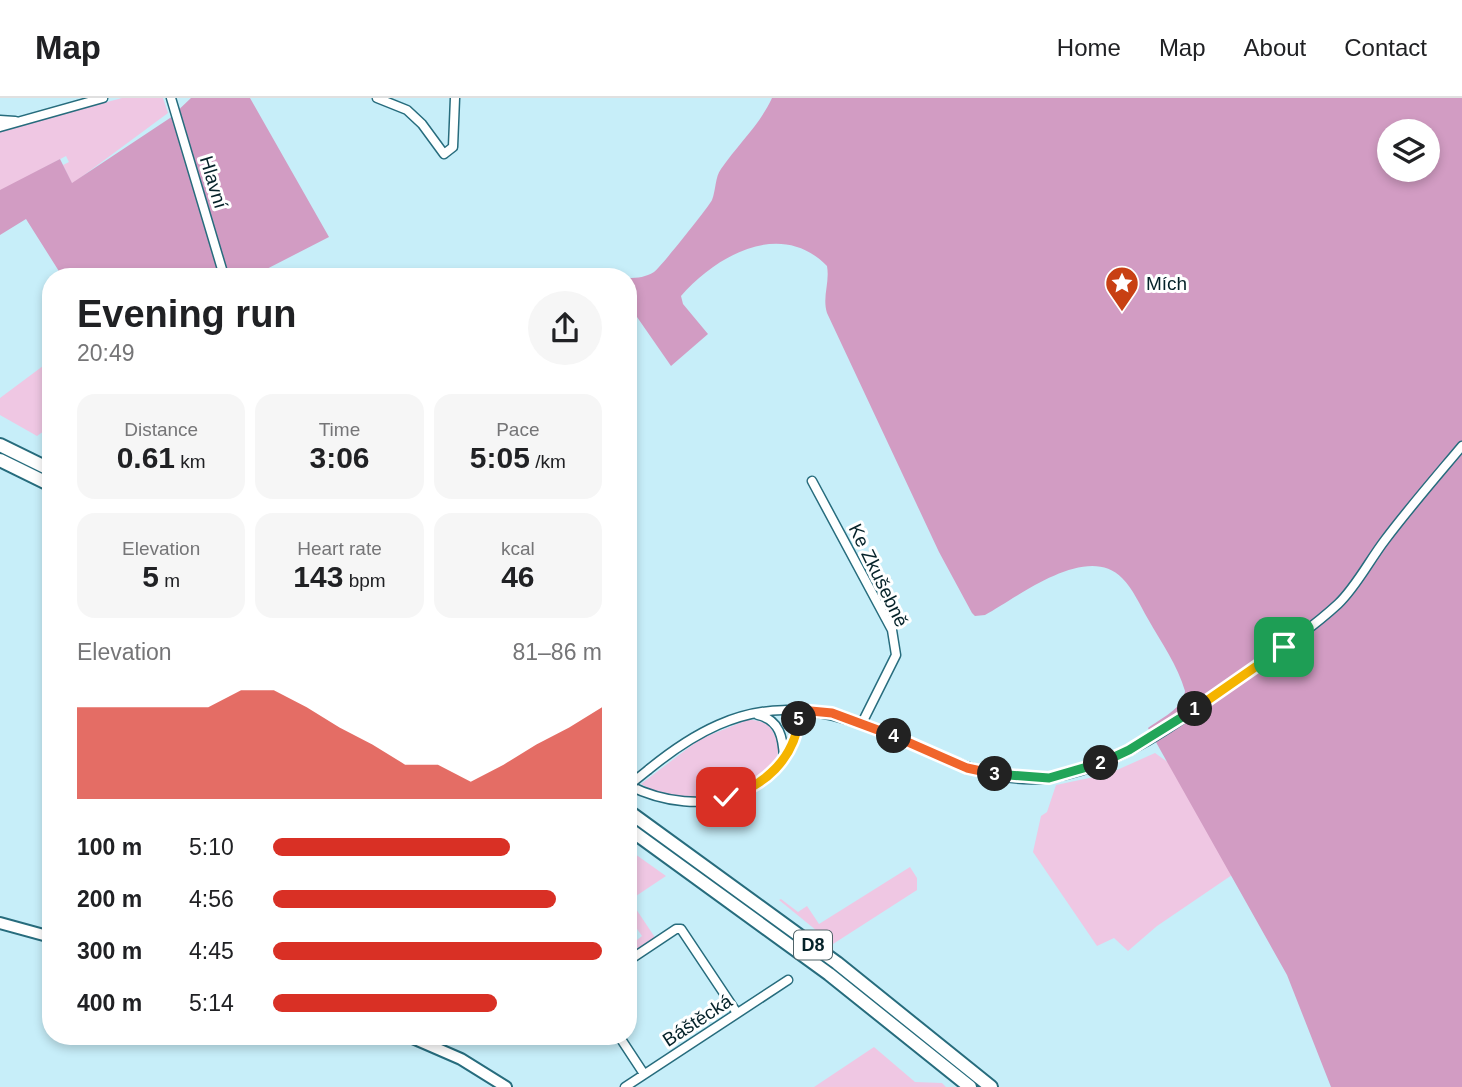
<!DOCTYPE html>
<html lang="en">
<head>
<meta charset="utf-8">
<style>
	:root { --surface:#fff; --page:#f6f6f6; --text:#202124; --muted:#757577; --line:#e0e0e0; --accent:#d93025 }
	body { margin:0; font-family:Helvetica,sans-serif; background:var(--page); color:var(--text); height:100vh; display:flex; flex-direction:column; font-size:26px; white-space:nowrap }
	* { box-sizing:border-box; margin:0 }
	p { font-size:23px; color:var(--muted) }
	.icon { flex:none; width:38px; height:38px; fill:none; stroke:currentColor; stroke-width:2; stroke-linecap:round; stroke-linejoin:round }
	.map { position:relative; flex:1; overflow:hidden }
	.drawer { position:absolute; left:42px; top:170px; width:595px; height:777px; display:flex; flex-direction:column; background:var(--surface); border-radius:28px; box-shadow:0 4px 10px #0003 }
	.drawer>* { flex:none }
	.fabs { position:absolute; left:1377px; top:21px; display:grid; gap:14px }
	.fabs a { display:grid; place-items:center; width:63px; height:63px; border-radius:50%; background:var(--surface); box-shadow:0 4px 10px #0003; font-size:35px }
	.pin { position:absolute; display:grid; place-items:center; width:60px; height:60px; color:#fff; margin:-30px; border-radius:14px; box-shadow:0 4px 10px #0006 }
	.km { position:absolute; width:35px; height:35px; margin:-18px; border-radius:50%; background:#222; color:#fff; font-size:19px; line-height:35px; text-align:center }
	.round { display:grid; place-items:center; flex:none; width:74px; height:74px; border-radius:37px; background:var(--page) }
	.headline { display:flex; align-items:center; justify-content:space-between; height:119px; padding:0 35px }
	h1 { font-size:38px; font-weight:600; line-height:52px }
	.stats { display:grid; grid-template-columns:repeat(3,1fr); gap:10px; height:119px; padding:7px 35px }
	.stats div { display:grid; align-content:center; border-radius:18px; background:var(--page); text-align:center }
	.stats b { font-size:30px; font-weight:600 }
	.stats small { font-size:19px; font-weight:400 }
	.stats p { font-size:19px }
	.chart { height:196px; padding:14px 35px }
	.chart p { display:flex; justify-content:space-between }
	.chart svg { width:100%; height:126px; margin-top:7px; fill:var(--accent); opacity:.7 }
	ul { padding:0 35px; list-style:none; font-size:23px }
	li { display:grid; grid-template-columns:112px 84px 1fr; align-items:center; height:52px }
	li i { height:18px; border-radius:9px; background:var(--accent) }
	header { display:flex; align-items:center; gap:42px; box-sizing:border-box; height:98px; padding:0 35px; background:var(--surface); border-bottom:2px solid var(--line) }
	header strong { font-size:33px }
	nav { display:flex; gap:38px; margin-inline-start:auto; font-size:24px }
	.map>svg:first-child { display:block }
	.green { fill:#efc7e3 }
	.forest { fill:#d29cc3; fill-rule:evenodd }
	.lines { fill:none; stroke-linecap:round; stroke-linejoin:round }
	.minor-casing { stroke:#276c7d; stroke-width:11 }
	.major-casing { stroke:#276c7d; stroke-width:14 }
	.highway-casing { stroke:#276c7d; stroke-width:16 }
	.minor { stroke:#fff; stroke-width:8 }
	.major { stroke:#fff; stroke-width:10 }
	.highway { stroke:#fff; stroke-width:12 }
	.minor-bridge-casing { stroke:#276c7d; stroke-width:11; stroke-linecap:butt }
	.minor-bridge { stroke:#fff; stroke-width:8 }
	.split-1-casing { stroke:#fff; stroke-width:14 }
	.split-2-casing { stroke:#fff; stroke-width:14 }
	.split-3-casing { stroke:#fff; stroke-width:14 }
	.split-4-casing { stroke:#fff; stroke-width:14 }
	.split-5-casing { stroke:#fff; stroke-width:14 }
	.split-6-casing { stroke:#fff; stroke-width:14 }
	.split-1 { stroke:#f5b400; stroke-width:9 }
	.split-2 { stroke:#22a559; stroke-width:9 }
	.split-3 { stroke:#22a559; stroke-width:9 }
	.split-4 { stroke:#f0652b; stroke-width:9 }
	.split-5 { stroke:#f0652b; stroke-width:9 }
	.split-6 { stroke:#f5b400; stroke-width:9 }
	.labels { text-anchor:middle; stroke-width:6; stroke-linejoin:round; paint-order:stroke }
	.shield { fill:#fff; stroke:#506469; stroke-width:2 }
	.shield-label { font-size:18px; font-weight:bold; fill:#052229 }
	.street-label { font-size:19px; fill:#052229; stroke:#fff }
	.poi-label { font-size:19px; fill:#052229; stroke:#fff; text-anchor:start }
</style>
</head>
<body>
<header>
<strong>Map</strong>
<nav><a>Home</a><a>Map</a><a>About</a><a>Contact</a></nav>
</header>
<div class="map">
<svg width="1462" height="989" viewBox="0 0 1462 989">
	<rect width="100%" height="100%" fill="#c7eef9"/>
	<path class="green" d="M122,0H163L168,15L72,86L63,67L69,64L66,58L0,93V33Z
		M51,262V328L37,338L0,317V300Z
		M747,622C760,622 769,624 774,636C799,685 703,704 671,698C661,697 650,691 641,686L700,641Z
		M1155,655L1169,665L1232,777L1157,828L1128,853L1114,840L1097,848L1033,754L1041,718L1047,714L1056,687L1108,676Z
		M628,751L666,778L630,802L656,841L637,854L632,846L642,838L628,818Z
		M910,769L917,780V792L833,846L779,802L781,801L798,814L807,808L819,826Z
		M874,949L915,984L942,985L946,989H814Z"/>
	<path class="forest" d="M191,0H250L329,139L253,178H62L26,121L0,137V92L60,61L72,85L170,20Z
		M772,0H1462V989H1331L1287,877L1148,630C1160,621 1184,610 1185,593C1178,568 1161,544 1148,521C1140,507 1133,491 1122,480C1087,444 1018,499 985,517L975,518L972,515L939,454L827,215C822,198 830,185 827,168C781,121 717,157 681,198L683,206L708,236L671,268L628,206V180C638,180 646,179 654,174C660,170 710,107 712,102C716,92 715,79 721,71C738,46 759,28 772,0ZM1390,33H1428V72H1390Z"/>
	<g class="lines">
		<g class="minor-casing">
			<path id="minor" d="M171,0L224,178
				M377,0L407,12L422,26L444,56L453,49L455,0
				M0,22L15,23
				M0,29L103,0
				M812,383L892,532L896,557L862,625
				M758,617C780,622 783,640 784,660
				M648,672C749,589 814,602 927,652C965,669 1007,686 1049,680C1125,669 1193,614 1253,570C1282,550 1312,530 1338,506C1356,489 1369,463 1385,442C1409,410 1436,379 1462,348
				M628,687C701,724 789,700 800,612
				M628,863L676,831H681L737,915
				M619,938L644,976
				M625,989L788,882"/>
		</g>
		<g class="major-casing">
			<path id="major" d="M0,825L51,839
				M408,938L461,961L506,989"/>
		</g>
		<g class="highway-casing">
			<path id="highway" d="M0,347L51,372
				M0,362L51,387
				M628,713L837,865L991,989
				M628,730L829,876L970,989"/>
		</g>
		<use href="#minor" class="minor"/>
		<use href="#major" class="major"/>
		<use href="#highway" class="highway"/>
		<g class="minor-bridge-casing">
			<path id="minor-bridge" d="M628,688L648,672"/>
		</g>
		<use href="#minor-bridge" class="minor-bridge"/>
	</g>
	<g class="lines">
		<g class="split-1-casing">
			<path id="split-1" d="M1195,611L1284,549"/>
		</g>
		<g class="split-2-casing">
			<path id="split-2" d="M1101,665L1129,652L1195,611"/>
		</g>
		<g class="split-3-casing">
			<path id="split-3" d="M995,676L1049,680L1101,665"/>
		</g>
		<g class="split-4-casing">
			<path id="split-4" d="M894,638L967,670L995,676"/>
		</g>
		<g class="split-5-casing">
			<path id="split-5" d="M799,621L800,612L832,615L894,638"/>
		</g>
		<g class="split-6-casing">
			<path id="split-6" d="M726,699C764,689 794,661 799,621"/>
		</g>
		<use href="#split-1" class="split-1"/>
		<use href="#split-2" class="split-2"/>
		<use href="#split-3" class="split-3"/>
		<use href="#split-4" class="split-4"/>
		<use href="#split-5" class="split-5"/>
		<use href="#split-6" class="split-6"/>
	</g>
	<defs>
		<g id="sight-pin" transform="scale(1.75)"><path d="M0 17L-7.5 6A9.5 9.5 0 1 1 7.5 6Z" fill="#c84013" stroke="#fff"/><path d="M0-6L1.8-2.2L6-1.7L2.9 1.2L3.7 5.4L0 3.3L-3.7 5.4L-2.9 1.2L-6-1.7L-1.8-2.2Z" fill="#fff"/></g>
	</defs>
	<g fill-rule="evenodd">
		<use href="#sight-pin" x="1122" y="185"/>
	</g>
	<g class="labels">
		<rect class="shield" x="794" y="832.5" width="38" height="29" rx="5"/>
		<g class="shield-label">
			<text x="813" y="853">D8</text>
		</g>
		<g class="street-label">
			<text transform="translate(214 84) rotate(73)" y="7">Hlavní</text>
			<text transform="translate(879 477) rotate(64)" y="7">Ke Zkušebně</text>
			<text transform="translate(697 922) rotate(-33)" y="7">Báštěcká</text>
		</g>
		<g class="poi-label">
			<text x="1146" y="192">Mích</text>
		</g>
	</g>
</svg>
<div class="fabs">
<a><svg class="icon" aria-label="layers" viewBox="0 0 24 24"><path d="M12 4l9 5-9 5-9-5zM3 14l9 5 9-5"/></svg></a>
</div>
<div class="pin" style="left:1284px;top:549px;background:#1e9e55"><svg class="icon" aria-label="arrive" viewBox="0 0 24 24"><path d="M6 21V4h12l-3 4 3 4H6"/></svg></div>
<div class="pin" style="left:726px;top:699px;background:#d93025"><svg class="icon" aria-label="check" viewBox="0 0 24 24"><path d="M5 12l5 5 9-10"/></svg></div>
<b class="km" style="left:1195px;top:611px">1</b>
<b class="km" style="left:1101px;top:665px">2</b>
<b class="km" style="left:995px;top:676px">3</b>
<b class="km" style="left:894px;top:638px">4</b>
<b class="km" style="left:799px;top:621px">5</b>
<section class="drawer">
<div class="headline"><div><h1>Evening run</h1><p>20:49</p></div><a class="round"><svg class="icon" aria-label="share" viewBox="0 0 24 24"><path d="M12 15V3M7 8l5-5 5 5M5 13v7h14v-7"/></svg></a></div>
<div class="stats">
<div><p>Distance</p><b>0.61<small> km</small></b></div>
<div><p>Time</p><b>3:06</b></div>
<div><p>Pace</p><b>5:05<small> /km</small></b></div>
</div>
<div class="stats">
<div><p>Elevation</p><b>5<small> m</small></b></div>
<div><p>Heart rate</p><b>143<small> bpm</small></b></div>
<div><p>kcal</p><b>46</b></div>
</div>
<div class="chart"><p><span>Elevation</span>81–86 m</p>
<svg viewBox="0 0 160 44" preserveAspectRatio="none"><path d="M0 44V12L10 12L20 12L30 12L40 12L50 6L60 6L70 12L80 19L90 25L100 32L110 32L120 38L130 32L140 25L150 19L160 12V44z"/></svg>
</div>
<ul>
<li><b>100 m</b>5:10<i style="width:72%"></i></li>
<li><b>200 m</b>4:56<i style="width:86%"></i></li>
<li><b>300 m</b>4:45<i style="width:100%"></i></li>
<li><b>400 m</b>5:14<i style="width:68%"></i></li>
</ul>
</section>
</div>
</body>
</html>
